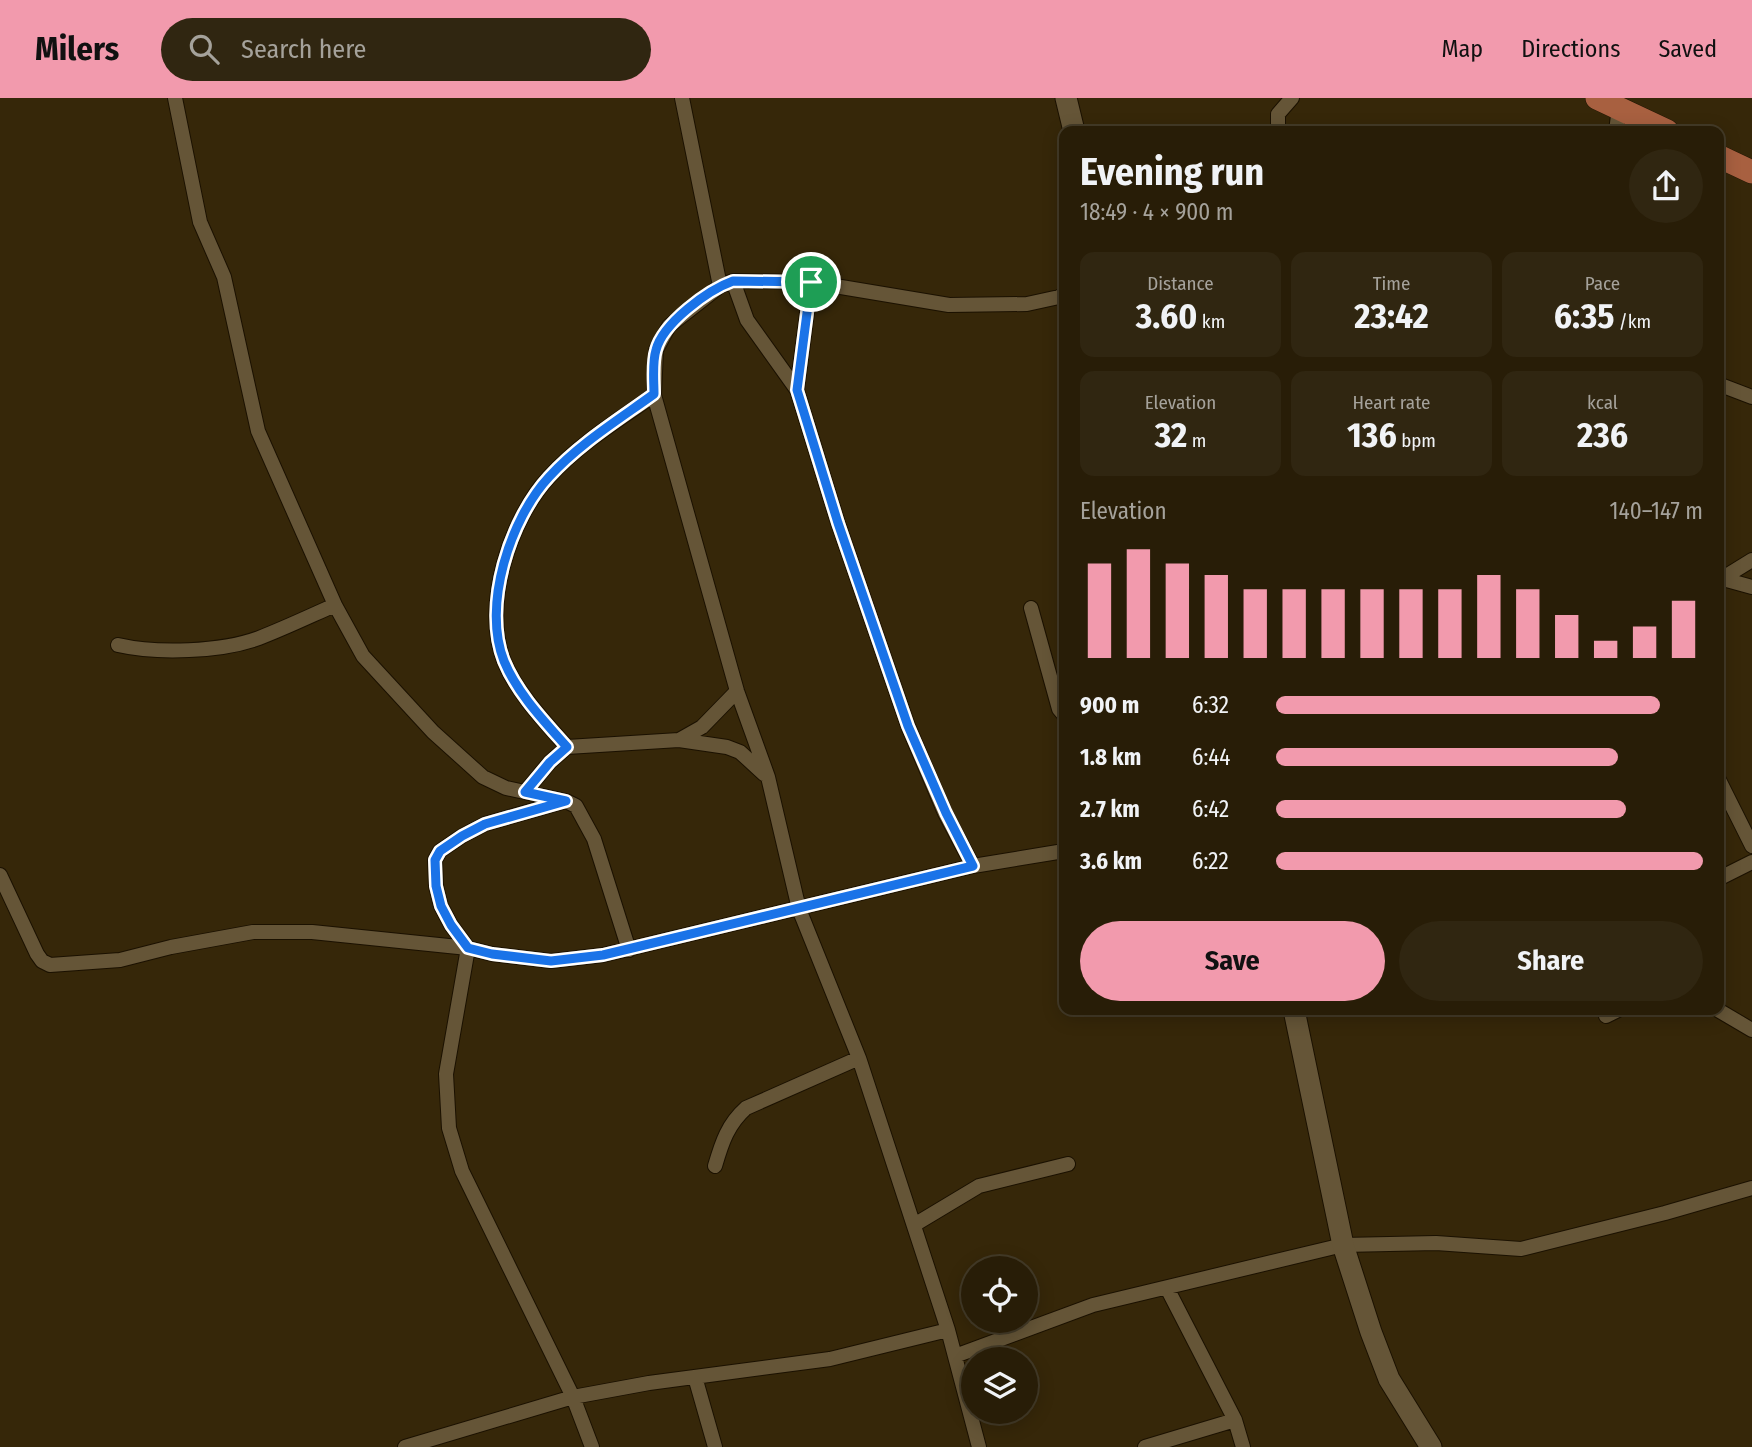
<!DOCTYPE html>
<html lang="en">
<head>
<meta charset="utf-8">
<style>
	:root { --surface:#281d07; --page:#302611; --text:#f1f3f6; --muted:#a5a29b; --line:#443b28; --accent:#f29aad }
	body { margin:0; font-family:"Fira Sans Condensed",sans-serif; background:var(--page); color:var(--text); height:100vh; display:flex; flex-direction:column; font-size:26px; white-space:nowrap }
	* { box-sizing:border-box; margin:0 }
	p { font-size:23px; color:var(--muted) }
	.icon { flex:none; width:38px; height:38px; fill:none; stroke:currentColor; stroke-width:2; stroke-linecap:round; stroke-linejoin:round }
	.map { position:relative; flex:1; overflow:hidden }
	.sheet { position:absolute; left:1059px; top:28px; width:665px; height:889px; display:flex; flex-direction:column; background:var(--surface); border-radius:14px; box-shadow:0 4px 18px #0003,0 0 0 2px var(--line) }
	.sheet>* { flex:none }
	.buttons { position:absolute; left:961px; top:1158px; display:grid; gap:14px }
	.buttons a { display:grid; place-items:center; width:77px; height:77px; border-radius:50%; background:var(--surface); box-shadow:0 4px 18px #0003,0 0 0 2px var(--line); font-size:35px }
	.pin { position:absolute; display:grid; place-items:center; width:60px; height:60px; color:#fff; margin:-30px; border:4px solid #fff; border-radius:50%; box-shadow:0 2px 7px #0007 }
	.round { display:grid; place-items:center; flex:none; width:74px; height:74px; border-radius:37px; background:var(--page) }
	.headline { display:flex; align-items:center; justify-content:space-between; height:119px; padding:0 21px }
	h1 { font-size:38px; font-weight:700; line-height:52px }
	.figures { display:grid; grid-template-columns:repeat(3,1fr); gap:10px; height:119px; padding:7px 21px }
	.figures div { display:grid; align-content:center; border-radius:14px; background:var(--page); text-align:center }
	.figures b { font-size:35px; font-weight:700 }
	.figures small { font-size:19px; font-weight:400 }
	.figures p { font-size:19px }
	.chart { height:196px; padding:14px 21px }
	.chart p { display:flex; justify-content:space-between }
	.chart svg { width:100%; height:126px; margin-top:7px; stroke:var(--accent); stroke-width:6 }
	.cta { display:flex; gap:14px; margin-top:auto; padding:14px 21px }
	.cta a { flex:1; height:80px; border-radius:42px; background:var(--accent); color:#111; font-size:28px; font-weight:700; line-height:80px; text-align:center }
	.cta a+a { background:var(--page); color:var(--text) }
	ul { padding:0 21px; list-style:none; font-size:23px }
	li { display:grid; grid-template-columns:112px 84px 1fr; align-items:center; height:52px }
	li i { height:18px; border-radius:9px; background:var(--accent) }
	header { display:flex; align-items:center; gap:42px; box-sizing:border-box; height:98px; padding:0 35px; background:var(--accent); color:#111 }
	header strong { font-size:33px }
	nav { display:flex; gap:38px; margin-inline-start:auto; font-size:24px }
	.search { width:490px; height:63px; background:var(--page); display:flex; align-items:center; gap:18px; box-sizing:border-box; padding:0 24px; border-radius:38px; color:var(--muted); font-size:26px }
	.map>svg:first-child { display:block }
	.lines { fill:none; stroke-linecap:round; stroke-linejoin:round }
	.street-casing { stroke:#1b1100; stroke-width:16 }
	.secondary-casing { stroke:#1b1100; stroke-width:23 }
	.primary-casing { stroke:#1b1100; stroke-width:24 }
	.street { stroke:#655537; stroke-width:14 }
	.secondary { stroke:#655537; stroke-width:21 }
	.primary { stroke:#a86040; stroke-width:23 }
	.route-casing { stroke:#fff; stroke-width:14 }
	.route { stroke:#1a73e8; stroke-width:9 }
</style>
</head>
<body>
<header>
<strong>Milers</strong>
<div class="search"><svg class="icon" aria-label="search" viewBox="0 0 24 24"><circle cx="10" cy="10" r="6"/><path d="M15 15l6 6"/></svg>Search here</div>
<nav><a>Map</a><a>Directions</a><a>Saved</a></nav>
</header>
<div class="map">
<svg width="1752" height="1349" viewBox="0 0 1752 1349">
	<rect width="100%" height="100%" fill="#362709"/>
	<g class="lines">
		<g class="street-casing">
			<path id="street" d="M175,0L200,124L224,179L258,333L335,507L363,558L433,634L483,679L506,690L566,703L576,708L594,741L629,852
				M682,0L720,188
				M1278,33V16L1292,0
				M1616,33L1619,10
				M733,183L747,222L797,292L838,425L908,628L945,715L973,768
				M1718,286L1752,299
				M797,292L811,184
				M1723,481L1752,489
				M1718,483L1752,462
				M1031,510L1059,611L1064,617
				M118,547C157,556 221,554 259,540C285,530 310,518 335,507
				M679,642L727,649L740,654L764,676
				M567,649C544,623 517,595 504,563C482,508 510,421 549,379C579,346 618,322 654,297
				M1718,680L1752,748
				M525,694L550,664L567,649L679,642L702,629L737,593
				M562,704L485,726L462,738L440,753L435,762L436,788L441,808L451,827L468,850L492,856L551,863L603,857L973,768L1064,753
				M0,777L37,856L42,863L50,867L120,862L171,849L253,834H312L468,850L446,976L449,1030L462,1073L573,1299L592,1349
				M1718,781L1752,764
				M1718,912L1752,932
				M1606,918L1618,912
				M715,1068C722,1044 728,1026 746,1010L859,960
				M914,1127L979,1088L1068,1066
				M1167,1190L1235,1322L1243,1349
				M955,1258L1093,1207L1343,1147L1436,1145L1521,1151L1665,1115L1752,1090
				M695,1279L715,1349
				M405,1349L573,1299L649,1285L830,1261L948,1232
				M979,1349L948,1232L859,960L799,811L768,679L737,593L654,297L656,252L669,228L720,188L733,183L811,184L949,207L1027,206L1059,199L1064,196
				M1145,1349L1235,1322"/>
		</g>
		<g class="secondary-casing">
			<path id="secondary" d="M1066,0L1074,33
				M1294,912L1343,1147L1371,1234L1389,1281L1431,1349"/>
		</g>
		<g class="primary-casing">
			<path id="primary" d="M1597,0L1667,33
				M1718,58L1752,74"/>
		</g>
		<use href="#street" class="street"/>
		<use href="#secondary" class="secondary"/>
		<use href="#primary" class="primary"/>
	</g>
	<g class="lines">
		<g class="route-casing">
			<path id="route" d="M733,183L811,184L797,292L838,425L908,628L946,715L973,768L603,857L551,863L492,856L468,850L451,827L441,808L436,788L435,762L440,753L462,738L485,726L566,703L525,694L550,664L567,649C544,623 517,595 504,563C482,508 510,421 549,379C579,346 618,322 654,296C654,283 652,265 656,252C663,225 708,192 733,183Z"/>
		</g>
		<use href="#route" class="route"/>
	</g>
</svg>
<div class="buttons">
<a><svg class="icon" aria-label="locate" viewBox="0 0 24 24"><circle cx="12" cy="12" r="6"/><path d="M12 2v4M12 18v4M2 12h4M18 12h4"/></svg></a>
<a><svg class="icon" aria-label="layers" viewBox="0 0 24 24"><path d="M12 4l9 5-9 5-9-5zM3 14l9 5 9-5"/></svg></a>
</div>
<div class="pin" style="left:811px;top:184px;background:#1e9e55"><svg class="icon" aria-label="arrive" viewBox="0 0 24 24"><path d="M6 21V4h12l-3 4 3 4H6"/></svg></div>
<section class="sheet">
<div class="headline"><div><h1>Evening run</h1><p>18:49 · 4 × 900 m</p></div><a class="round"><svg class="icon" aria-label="share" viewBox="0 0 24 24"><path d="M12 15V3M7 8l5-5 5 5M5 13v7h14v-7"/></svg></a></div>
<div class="figures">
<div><p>Distance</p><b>3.60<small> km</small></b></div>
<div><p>Time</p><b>23:42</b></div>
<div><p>Pace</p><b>6:35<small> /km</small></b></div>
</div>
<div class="figures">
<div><p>Elevation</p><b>32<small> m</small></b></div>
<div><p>Heart rate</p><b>136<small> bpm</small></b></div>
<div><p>kcal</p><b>236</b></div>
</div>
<div class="chart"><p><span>Elevation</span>140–147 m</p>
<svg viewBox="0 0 160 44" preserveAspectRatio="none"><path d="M5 44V11M15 44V6M25 44V11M35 44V15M45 44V20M55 44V20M65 44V20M75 44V20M85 44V20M95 44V20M105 44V15M115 44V20M125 44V29M135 44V38M145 44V33M155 44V24"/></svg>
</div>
<ul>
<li><b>900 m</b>6:32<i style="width:90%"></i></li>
<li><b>1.8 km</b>6:44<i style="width:80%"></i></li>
<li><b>2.7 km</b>6:42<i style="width:82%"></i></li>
<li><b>3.6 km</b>6:22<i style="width:100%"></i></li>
</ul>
<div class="cta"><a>Save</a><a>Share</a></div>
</section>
</div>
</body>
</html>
